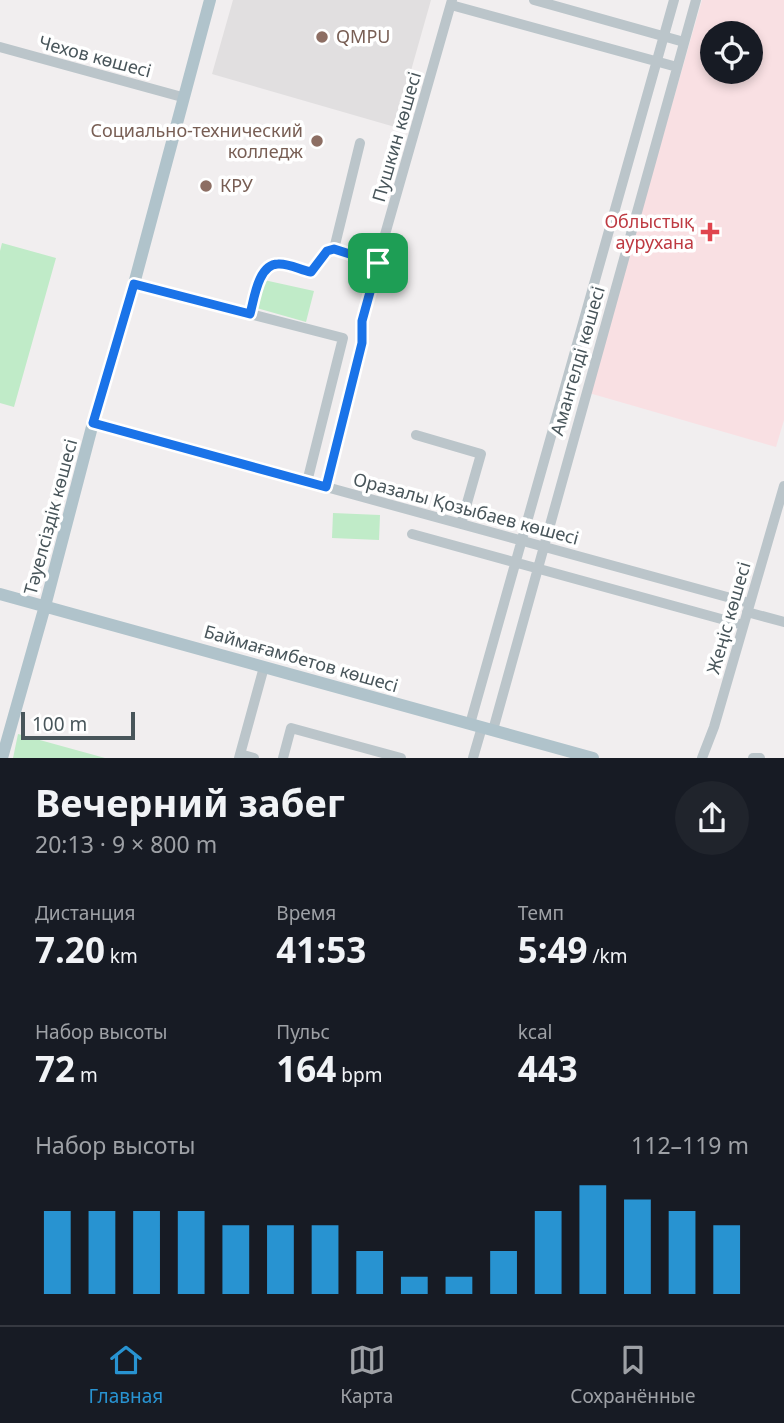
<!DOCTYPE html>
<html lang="ru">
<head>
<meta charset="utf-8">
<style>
	:root { --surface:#171b24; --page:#20242c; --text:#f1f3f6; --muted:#9ea1a6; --line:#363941; --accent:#2893d1 }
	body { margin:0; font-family:"Noto Sans",sans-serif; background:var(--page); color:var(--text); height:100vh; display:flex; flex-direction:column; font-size:26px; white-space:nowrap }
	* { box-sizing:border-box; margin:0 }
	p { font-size:23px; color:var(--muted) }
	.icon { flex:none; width:38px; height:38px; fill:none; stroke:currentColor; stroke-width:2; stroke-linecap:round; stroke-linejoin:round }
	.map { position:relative; height:758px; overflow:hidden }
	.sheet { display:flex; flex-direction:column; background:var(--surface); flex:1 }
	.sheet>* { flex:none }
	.buttons { position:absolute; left:700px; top:21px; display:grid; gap:14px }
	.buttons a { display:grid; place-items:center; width:63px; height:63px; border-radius:50%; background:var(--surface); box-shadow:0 4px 10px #0003; font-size:35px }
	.scale { position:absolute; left:21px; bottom:18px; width:114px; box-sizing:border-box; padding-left:7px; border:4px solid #48555a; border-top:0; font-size:19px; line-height:24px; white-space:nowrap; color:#48555a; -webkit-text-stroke:5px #fff; paint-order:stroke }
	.pin { position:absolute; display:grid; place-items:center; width:60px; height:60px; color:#fff; margin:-30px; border-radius:14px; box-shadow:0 4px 10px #0006 }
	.round { display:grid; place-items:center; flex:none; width:74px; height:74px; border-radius:37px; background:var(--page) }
	.head { display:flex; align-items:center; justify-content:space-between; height:119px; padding:0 35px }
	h1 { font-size:38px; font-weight:700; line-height:52px }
	.figures { display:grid; grid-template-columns:repeat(3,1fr); gap:10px; height:119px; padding:7px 35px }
	.figures div { display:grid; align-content:center }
	.figures b { font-size:35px; font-weight:700 }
	.figures small { font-size:19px; font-weight:400 }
	.figures p { font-size:19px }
	.chart { height:196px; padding:14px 35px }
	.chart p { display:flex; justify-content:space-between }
	.chart svg { width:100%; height:126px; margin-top:7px; stroke:var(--accent); stroke-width:6 }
	.tab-bar { display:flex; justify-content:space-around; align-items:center; height:98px; border-top:2px solid var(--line); background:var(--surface); font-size:19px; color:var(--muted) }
	.tab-bar a { display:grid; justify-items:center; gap:4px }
	.tab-bar .selected { color:var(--accent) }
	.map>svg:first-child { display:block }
	.education { fill:#e1dfe0 }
	.medical { fill:#f9e0e3; fill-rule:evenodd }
	.green { fill:#c0ebc8 }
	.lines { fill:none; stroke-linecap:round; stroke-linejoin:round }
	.minor { stroke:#bbc5ca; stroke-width:10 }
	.major { stroke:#b0c3cb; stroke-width:12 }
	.route-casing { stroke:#fff; stroke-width:14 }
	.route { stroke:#1a73e8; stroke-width:9 }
	.education-dot { fill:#8d6e63; stroke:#fff; stroke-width:2.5 }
	.health-dot { fill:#e0444e; stroke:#fff; stroke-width:2.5 }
	.labels { text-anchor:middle; stroke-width:7; stroke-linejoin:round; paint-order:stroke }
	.education-label { font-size:18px; fill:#785e54; stroke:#fff; text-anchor:start }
	.street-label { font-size:18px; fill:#48555a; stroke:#fff }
	.health-label { font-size:18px; fill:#be3a42; stroke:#fff; text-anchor:end }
</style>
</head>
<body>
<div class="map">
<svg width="784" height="758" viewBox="0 0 784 758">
	<rect width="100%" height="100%" fill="#f1eeef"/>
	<path class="education" d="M233,0H431L395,127L212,74Z"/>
	<path class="medical" d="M702,0H784V420L776,447L589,393ZM712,33H751V72H712Z"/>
	<path class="green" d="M2,243L56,258L14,407L0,403V251Z
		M264,280L314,291L306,322L253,307Z
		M333,513L380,515L379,540L332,538Z
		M18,734L105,758H13Z"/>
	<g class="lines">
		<path class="minor" d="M534,0L684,42
			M451,5L677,67
			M0,47L182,97
			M360,143L334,249L378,263
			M134,284L343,338L307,482
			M250,314C254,300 258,264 278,264C289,264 300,270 311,272L327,251L334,249
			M93,423L749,603
			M416,435L481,454L461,524
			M326,487L362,343V321L372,280L452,0
			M412,534L743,625
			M747,612L784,622
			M470,724L674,0
			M493,730L696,0
			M240,754L254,758
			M239,758L264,667
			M283,758L291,728L401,758
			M473,758L482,727
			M702,758L714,727L784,486
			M753,758H760"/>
		<path class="major" d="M0,594L593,758
			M2,758L45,606L93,423L134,284L210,0"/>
	</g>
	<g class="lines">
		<g class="route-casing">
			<path id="route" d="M334,249L378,263L362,321V343L326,487L93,423L134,284L250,314C254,300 258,264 278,264C289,263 300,270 311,272L327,251Z"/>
		</g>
		<use href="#route" class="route"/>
	</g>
	<g class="education-dot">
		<circle cx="322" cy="37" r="7"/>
		<circle cx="317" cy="141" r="7"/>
		<circle cx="206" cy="186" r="7"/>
	</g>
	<path class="health-dot" d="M706.5 221.5h7v7h7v7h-7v7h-7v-7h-7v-7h7z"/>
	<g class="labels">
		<g class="education-label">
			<text x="336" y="43">QMPU</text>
			<text x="303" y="137" text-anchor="end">Социально-технический<tspan x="303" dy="21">колледж</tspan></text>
			<text x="220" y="192">КРУ</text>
		</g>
		<g class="street-label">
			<text transform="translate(95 57) rotate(15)" y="6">Чехов көшесі</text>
			<text transform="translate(397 137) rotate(-74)" y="6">Пушкин көшесі</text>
			<text transform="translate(578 361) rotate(-74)" y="6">Амангелді көшесі</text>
			<text transform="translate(466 509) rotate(15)" y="6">Оразалы Қозыбаев көшесі</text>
			<text transform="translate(51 517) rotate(-75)" y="6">Тәуелсіздік көшесі</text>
			<text transform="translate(729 618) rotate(-74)" y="6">Жеңіс көшесі</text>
			<text transform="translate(301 659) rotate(16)" y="6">Баймағамбетов көшесі</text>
		</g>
		<g class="health-label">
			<text x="694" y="228">Облыстық<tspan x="694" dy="21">аурухана</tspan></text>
		</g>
	</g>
</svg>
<div class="buttons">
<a><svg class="icon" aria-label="locate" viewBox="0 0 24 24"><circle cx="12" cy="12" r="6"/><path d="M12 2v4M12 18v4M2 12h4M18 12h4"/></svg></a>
</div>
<div class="scale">100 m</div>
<div class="pin" style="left:378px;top:263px;background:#1e9e55"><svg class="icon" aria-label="arrive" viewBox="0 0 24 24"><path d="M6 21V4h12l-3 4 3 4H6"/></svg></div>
</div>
<section class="sheet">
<div class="head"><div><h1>Вечерний забег</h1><p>20:13 · 9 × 800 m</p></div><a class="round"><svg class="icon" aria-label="share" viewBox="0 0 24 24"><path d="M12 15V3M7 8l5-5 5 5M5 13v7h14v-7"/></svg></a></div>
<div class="figures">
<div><p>Дистанция</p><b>7.20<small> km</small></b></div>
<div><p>Время</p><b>41:53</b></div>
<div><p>Темп</p><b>5:49<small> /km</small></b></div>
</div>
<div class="figures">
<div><p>Набор высоты</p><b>72<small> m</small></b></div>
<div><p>Пульс</p><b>164<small> bpm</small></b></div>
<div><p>kcal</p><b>443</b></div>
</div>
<div class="chart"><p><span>Набор высоты</span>112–119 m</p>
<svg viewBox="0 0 160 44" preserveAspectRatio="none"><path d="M5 44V15M15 44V15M25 44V15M35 44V15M45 44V20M55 44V20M65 44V20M75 44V29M85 44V38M95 44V38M105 44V29M115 44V15M125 44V6M135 44V11M145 44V15M155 44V20"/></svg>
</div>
</section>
<nav class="tab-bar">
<a class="selected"><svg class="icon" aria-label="home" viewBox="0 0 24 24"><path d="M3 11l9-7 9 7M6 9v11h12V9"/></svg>Главная</a>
<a><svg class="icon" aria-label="map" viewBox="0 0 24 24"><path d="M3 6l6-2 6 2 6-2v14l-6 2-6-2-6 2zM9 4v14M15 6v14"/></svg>Карта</a>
<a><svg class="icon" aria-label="saved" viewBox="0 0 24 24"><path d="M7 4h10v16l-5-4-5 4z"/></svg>Сохранённые</a>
</nav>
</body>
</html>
